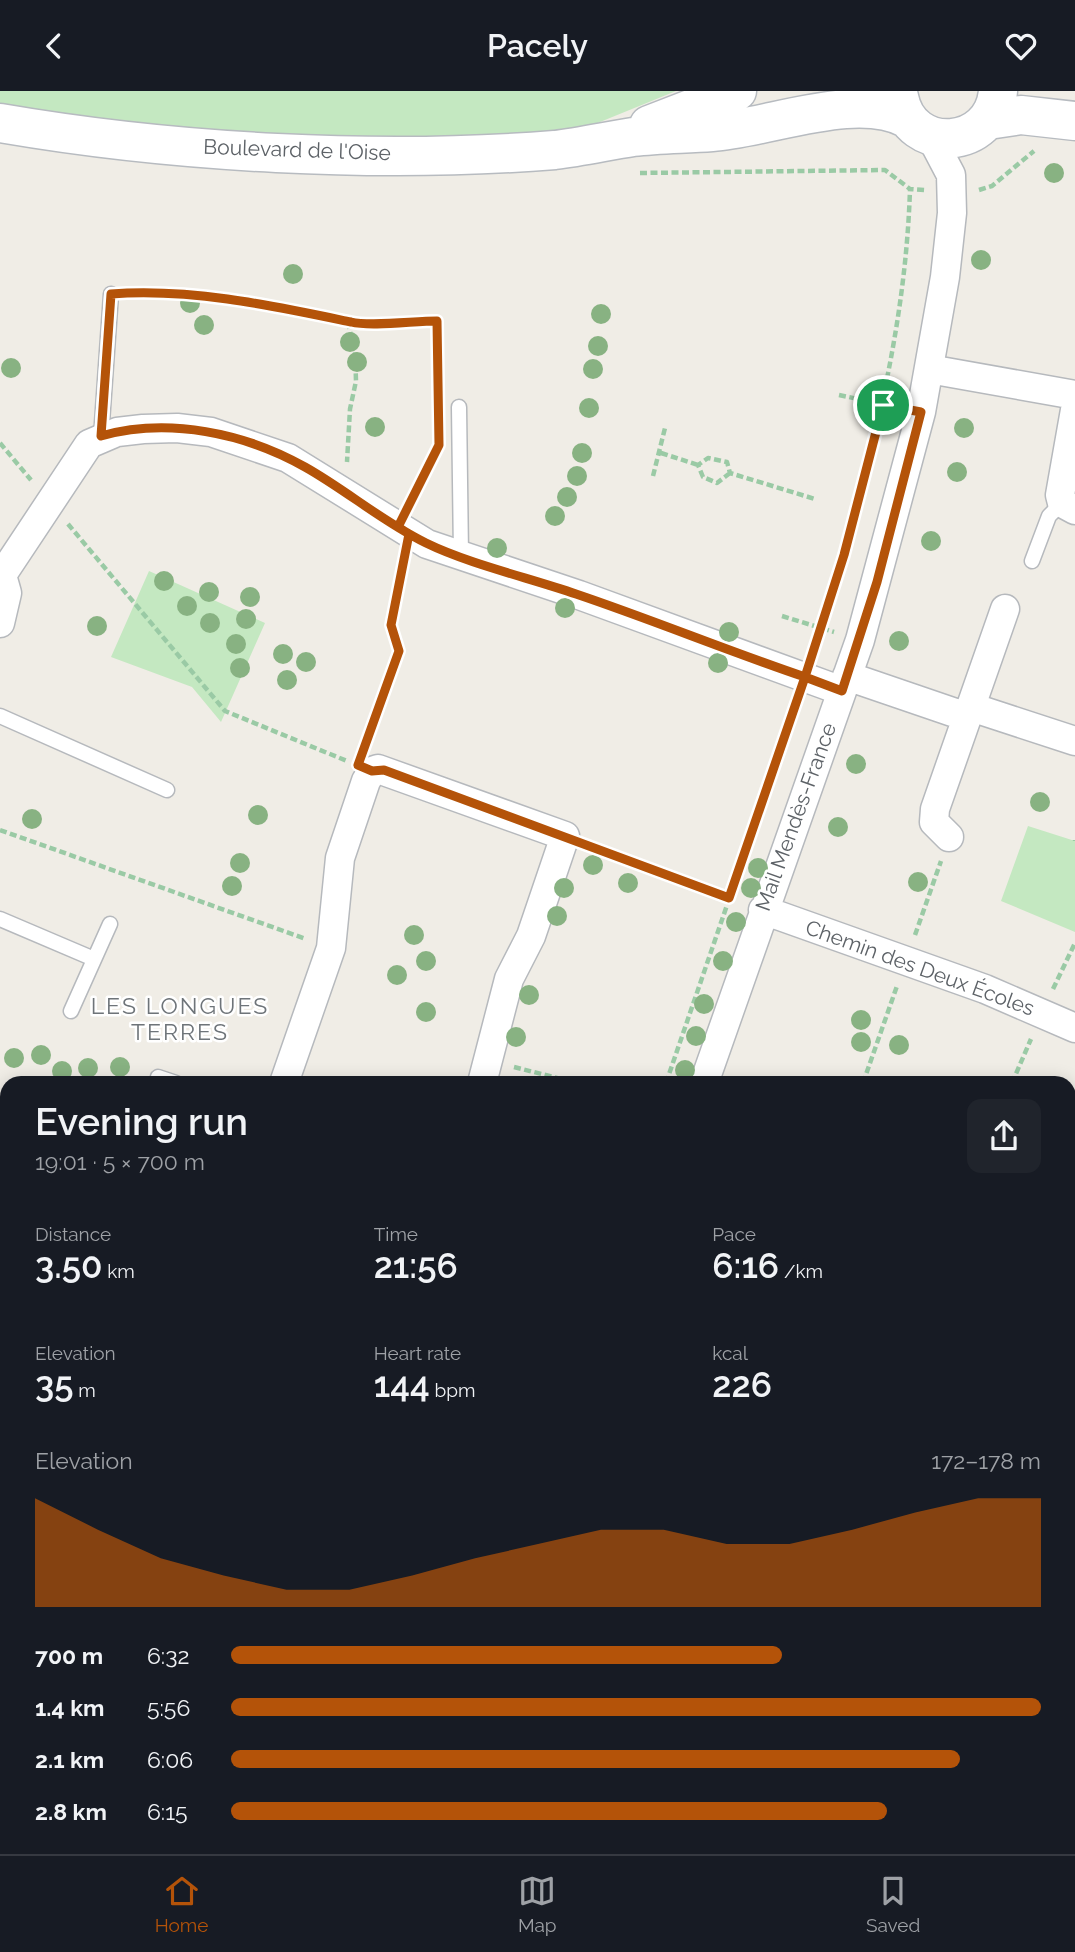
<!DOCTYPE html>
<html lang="en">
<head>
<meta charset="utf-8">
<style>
	:root { --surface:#171b24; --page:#20242c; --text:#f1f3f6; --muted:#9ea1a6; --line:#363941; --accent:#b45309 }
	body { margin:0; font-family:Raleway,sans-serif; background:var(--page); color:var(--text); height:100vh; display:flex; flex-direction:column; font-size:26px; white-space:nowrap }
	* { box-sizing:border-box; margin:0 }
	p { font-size:23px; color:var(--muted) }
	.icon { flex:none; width:38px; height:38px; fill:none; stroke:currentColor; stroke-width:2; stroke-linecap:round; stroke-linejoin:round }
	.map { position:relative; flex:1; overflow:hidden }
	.sheet { position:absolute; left:0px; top:985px; width:1076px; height:779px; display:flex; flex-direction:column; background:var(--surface); border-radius:21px 21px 0 0; box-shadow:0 4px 18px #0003 }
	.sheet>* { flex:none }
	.pin { position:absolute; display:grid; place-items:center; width:60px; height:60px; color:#fff; margin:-30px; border:4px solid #fff; border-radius:50%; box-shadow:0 2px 7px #0007 }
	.round { display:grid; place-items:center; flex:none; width:74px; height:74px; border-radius:14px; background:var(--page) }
	.headline { display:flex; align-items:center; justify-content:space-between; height:119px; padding:0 35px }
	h1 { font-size:38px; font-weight:600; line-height:52px }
	.stats { display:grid; grid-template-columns:repeat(3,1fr); gap:10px; height:119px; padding:7px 35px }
	.stats div { display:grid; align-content:center }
	.stats b { font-size:35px; font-weight:600 }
	.stats small { font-size:19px; font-weight:400 }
	.stats p { font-size:19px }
	.chart { height:196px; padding:14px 35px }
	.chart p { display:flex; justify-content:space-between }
	.chart svg { width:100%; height:126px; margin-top:7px; fill:var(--accent); opacity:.7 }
	ul { padding:0 35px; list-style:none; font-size:23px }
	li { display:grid; grid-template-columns:112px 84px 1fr; align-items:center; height:52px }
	li i { height:18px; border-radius:9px; background:var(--accent) }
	header { display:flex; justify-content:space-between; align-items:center; height:91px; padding:0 35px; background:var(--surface); font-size:32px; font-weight:600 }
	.tabs { display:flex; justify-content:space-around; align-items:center; height:98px; border-top:2px solid var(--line); background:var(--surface); font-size:19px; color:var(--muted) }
	.tabs a { display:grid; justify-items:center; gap:4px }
	.tabs .active { color:var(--accent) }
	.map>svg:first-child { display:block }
	.green { fill:#c4e8c1 }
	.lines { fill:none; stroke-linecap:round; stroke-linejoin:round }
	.lane-casing { stroke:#b6b9bd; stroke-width:17 }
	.street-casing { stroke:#b6b9bd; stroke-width:31 }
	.secondary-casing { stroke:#b7bbc0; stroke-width:41 }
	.path { stroke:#9acaa5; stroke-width:4.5; stroke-dasharray:7 3.5; stroke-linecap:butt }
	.lane { stroke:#fff; stroke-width:14 }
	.street { stroke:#fff; stroke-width:28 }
	.secondary { stroke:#fff; stroke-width:38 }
	.tree { fill:#88b282 }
	.route-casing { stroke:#fff; stroke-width:14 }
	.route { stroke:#b45309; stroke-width:9 }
	.labels { text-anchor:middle; stroke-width:5; stroke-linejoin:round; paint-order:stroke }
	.street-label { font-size:21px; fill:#5d6267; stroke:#fff }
	.neighbourhood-label { font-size:23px; letter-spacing:2px; fill:#6e7479; stroke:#fff }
</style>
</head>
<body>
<header><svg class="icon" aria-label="back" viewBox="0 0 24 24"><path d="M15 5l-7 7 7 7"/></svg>Pacely<svg class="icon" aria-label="heart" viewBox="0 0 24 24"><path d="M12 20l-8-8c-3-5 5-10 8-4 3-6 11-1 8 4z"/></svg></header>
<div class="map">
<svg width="1075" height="1763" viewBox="0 0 1075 1763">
	<rect width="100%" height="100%" fill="#f0ede6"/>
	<path class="green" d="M0,0H676L578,40L425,47L281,45L95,28L0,13Z
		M149,480L265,532L221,631L192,596L111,566Z
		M1028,735L1075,750V841L1001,810Z
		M0,1579L7,1588L6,1630L0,1628Z"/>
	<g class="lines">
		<g class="lane-casing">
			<path id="lane" d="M459,316L461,464
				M101,346L111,203
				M1032,470L1049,425L1062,412
				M0,625L167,699
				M0,828L94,868
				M71,920L110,833
				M158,986L176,992
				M0,1118L7,1098"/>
		</g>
		<g class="street-casing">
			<path id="street" d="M929,278L1075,304
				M1075,319L1060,404L1062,412L1075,419
				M0,477L7,502L0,532
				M4,481L89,353L117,341L143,338L177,337L211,341L288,367L427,453L579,504L842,600
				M847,585L967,626
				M971,616L1075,650
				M949,746L934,731L935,718L1005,518
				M763,819L985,898L1075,937
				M284,992L331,857L340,767L366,690L372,680L378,678L565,745L531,845L509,888L482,992
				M704,992L860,549L921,321L945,186L952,122L951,84L931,46
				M1069,1230L1075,1233
				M0,1550L7,1552
				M1069,1619H1075
				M0,1754L7,1719
				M37,1757L64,1763
				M596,1757L597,1763"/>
		</g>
		<g class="secondary-casing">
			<path id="secondary" d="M899,6C910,65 993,59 998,0
				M988,29L1021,24L1075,30
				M0,32C174,62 379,73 555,59C581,56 607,50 633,46C659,43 686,43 712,41C770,37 856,0 908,28
				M649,34L737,0"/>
		</g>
		<path class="path" d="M640,82L885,79L910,98L925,99
			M979,99L992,95L1034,60
			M131,201C203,196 276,215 347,229L355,259L356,290L350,318L347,371
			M347,231L437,230L438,311
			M839,304L896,316
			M0,352L31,389
			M661,362L698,374
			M730,382L717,392L703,386L698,374L708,367L727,371L730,382L815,408
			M653,385L665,337
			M410,412L437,357
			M68,433L225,620L347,670
			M782,525L834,541
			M812,561C860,410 905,258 910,98
			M365,654L399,560L391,534L404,471
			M0,739L306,848
			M1075,750V749
			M589,754L731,807
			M915,844L941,770
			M1053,898L1075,852
			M514,976L577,992
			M666,992L796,613
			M863,992L897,895
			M1012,992L1031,948
			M0,1161L7,1164
			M1069,1475L1075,1482
			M0,1635L7,1636
			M532,1757L533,1763
			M202,1763L220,1759
			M906,1763L907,1757"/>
		<use href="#lane" class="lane"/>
		<use href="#street" class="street"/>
		<use href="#secondary" class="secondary"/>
	</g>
	<g class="tree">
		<circle cx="1054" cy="82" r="10"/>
		<circle cx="981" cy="169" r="10"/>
		<circle cx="293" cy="183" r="10"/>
		<circle cx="190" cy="212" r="10"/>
		<circle cx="601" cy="223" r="10"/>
		<circle cx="204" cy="234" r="10"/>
		<circle cx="350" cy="251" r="10"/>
		<circle cx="598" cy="255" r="10"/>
		<circle cx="357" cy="271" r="10"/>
		<circle cx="11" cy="277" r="10"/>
		<circle cx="593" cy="278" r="10"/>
		<circle cx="589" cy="317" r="10"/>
		<circle cx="375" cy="336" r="10"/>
		<circle cx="964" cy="337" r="10"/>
		<circle cx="582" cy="362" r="10"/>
		<circle cx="957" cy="381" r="10"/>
		<circle cx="577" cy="385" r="10"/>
		<circle cx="567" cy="406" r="10"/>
		<circle cx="555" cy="425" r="10"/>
		<circle cx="931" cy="450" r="10"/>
		<circle cx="497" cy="457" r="10"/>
		<circle cx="164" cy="490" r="10"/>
		<circle cx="209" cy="501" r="10"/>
		<circle cx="250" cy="506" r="10"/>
		<circle cx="187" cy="515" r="10"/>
		<circle cx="565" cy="517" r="10"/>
		<circle cx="246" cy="528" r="10"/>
		<circle cx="210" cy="532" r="10"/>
		<circle cx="97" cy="535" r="10"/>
		<circle cx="729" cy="541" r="10"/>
		<circle cx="899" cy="550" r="10"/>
		<circle cx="236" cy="553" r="10"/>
		<circle cx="283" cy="563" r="10"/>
		<circle cx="306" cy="571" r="10"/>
		<circle cx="718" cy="572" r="10"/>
		<circle cx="240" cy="577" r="10"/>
		<circle cx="287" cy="589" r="10"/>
		<circle cx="856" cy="673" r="10"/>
		<circle cx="1040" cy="711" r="10"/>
		<circle cx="258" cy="724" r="10"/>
		<circle cx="32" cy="728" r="10"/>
		<circle cx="838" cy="736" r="10"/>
		<circle cx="240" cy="772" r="10"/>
		<circle cx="593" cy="774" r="10"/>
		<circle cx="758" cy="777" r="10"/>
		<circle cx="918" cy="791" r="10"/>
		<circle cx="628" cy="792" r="10"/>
		<circle cx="232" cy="795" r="10"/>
		<circle cx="564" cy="797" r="10"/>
		<circle cx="751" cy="797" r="10"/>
		<circle cx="557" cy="825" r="10"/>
		<circle cx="736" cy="831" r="10"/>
		<circle cx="414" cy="844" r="10"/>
		<circle cx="426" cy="870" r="10"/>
		<circle cx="723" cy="870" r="10"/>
		<circle cx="397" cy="884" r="10"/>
		<circle cx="529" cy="904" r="10"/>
		<circle cx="704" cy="913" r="10"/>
		<circle cx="426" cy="921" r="10"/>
		<circle cx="861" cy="929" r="10"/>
		<circle cx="696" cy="945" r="10"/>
		<circle cx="516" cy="946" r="10"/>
		<circle cx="861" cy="951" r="10"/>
		<circle cx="899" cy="954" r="10"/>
		<circle cx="41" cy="964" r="10"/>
		<circle cx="14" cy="967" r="10"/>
		<circle cx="120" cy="976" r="10"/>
		<circle cx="88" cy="977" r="10"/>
		<circle cx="685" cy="979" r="10"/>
		<circle cx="62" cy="980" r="10"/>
	</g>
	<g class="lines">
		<g class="route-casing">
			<path id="route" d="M883,314L844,464L805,586C728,560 653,529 576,503C530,487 469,473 426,452C383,431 346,399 305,376C245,342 168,326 101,345L111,203C193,197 274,215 351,231C371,236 414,230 437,230L439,354L398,436L409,443L391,534L399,560L358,674L372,680L384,679L729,807L805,586L842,600L877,491L921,321L883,314"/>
		</g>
		<use href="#route" class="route"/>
	</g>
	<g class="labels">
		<g class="street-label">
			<text transform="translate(297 59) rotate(2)" y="7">Boulevard de l'Oise</text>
			<text transform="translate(796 726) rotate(-70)" y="7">Mail Mendès-France</text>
			<text transform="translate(920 877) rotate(20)" y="7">Chemin des Deux Écoles</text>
		</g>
		<g class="neighbourhood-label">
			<text x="180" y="923">LES LONGUES<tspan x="180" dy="26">TERRES</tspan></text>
		</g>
	</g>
</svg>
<div class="pin" style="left:883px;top:314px;background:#1e9e55"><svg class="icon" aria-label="arrive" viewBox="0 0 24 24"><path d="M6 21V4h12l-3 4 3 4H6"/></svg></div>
<section class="sheet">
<div class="headline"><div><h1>Evening run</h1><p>19:01 · 5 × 700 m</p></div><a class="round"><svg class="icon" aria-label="share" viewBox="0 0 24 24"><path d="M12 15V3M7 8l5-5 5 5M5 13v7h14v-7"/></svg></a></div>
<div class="stats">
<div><p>Distance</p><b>3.50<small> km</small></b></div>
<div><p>Time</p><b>21:56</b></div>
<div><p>Pace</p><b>6:16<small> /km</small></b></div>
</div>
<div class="stats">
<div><p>Elevation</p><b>35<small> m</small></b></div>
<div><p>Heart rate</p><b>144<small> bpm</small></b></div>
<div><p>kcal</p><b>226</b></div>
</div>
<div class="chart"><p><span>Elevation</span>172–178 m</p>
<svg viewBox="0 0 160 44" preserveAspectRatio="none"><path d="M0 44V6L10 17L20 27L30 33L40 38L50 38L60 33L70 27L80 22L90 17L100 17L110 22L120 22L130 17L140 11L150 6L160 6V44z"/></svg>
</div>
<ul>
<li><b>700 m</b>6:32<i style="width:68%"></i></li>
<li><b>1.4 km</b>5:56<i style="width:100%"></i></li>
<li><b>2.1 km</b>6:06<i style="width:90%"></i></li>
<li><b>2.8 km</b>6:15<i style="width:81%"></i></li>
</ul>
</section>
</div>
<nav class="tabs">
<a class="active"><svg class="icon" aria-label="home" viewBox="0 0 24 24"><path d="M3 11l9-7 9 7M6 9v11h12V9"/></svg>Home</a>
<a><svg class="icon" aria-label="map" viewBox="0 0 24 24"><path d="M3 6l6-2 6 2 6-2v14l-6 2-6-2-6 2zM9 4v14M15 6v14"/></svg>Map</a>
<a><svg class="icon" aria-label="saved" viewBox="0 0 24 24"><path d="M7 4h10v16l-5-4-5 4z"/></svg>Saved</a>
</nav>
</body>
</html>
